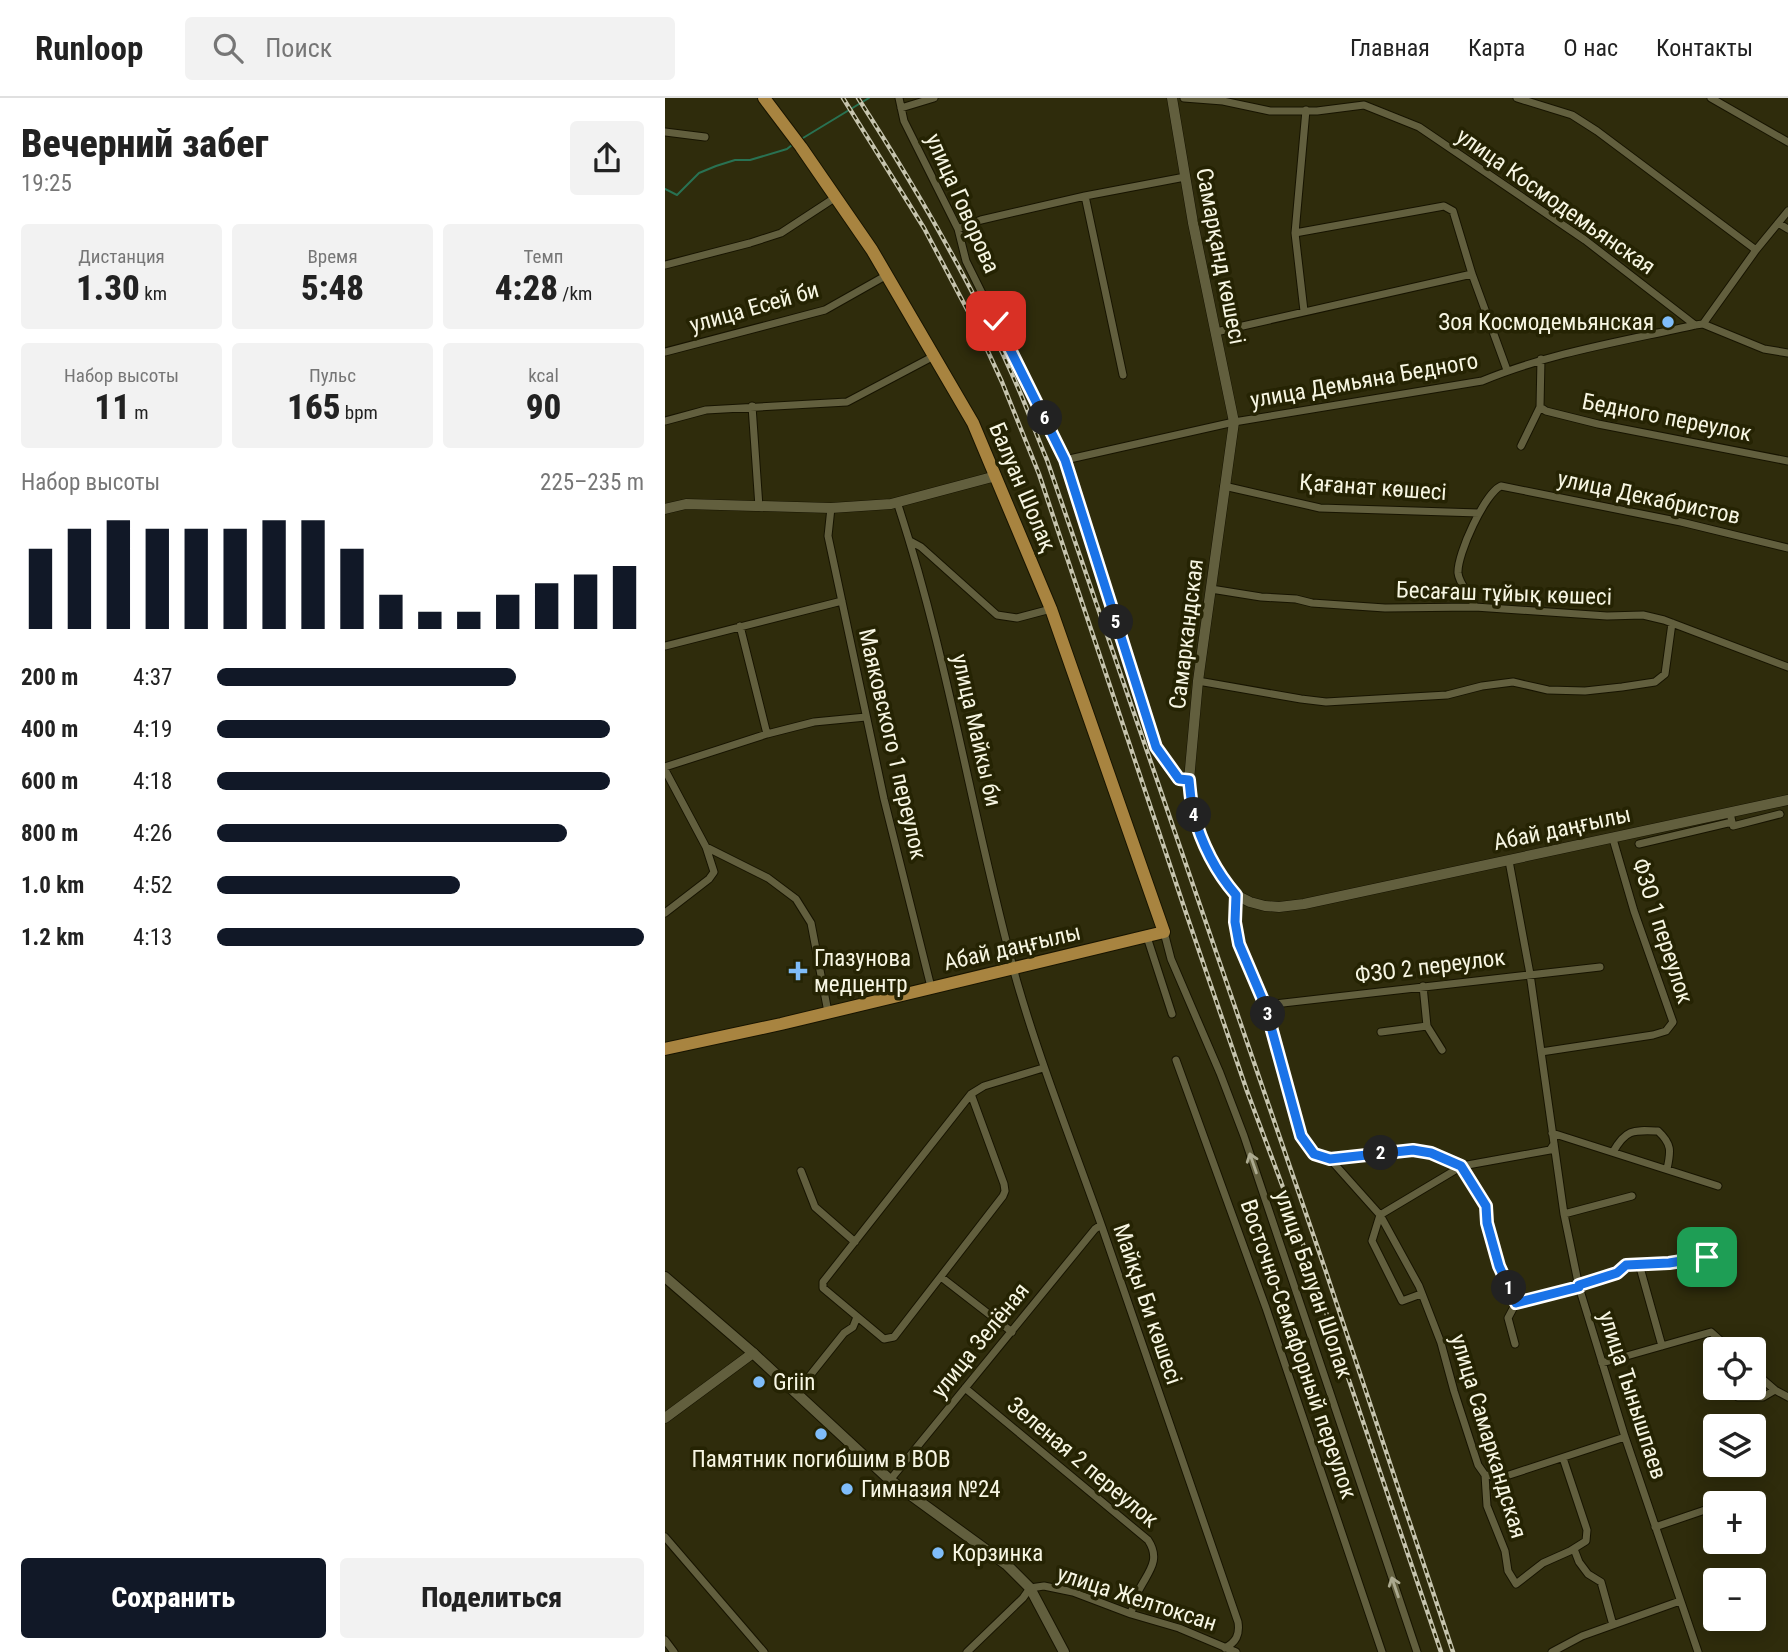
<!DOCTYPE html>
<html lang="ru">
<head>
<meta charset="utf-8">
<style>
	:root { --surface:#fff; --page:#f2f2f2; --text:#222; --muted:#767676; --line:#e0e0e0; --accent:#111827 }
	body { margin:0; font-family:"Roboto Condensed",sans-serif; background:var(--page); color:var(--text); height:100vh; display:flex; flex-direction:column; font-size:26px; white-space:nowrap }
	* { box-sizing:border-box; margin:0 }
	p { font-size:23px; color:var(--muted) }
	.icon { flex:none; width:38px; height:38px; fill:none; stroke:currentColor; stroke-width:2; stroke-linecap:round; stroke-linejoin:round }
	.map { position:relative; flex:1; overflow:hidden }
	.sheet { display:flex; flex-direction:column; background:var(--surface); width:665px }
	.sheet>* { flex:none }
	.controls { position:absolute; left:1038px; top:1239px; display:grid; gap:14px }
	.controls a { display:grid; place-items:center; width:63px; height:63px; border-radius:7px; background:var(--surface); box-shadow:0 4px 18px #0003; font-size:35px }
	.pin { position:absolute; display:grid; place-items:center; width:60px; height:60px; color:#fff; margin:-30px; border-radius:14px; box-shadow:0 4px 10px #0006 }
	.km { position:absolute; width:35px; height:35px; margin:-18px; border-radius:50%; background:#222; color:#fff; font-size:19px; line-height:35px; text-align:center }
	.round { display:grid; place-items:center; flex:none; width:74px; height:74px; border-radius:7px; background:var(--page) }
	.head { display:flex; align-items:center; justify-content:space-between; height:119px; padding:0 21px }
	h1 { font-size:38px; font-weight:800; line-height:52px }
	.metrics { display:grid; grid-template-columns:repeat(3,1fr); gap:10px; height:119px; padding:7px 21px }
	.metrics div { display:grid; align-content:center; border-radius:7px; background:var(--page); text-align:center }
	.metrics b { font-size:35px; font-weight:800 }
	.metrics small { font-size:19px; font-weight:400 }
	.metrics p { font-size:19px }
	.chart { height:196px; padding:14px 21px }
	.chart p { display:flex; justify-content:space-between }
	.chart svg { width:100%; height:126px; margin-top:7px; stroke:var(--accent); stroke-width:6 }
	.primary-button { display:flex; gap:14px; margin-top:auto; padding:14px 21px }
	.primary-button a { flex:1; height:80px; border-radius:7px; background:var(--accent); color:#fff; font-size:28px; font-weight:800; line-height:80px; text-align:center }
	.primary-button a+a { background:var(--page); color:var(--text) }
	ul { padding:0 21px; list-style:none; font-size:23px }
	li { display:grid; grid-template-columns:112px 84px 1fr; align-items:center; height:52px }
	li i { height:18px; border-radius:9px; background:var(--accent) }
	header { display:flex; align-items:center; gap:42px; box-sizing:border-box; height:98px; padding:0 35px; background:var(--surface); border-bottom:2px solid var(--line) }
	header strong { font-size:33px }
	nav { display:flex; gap:38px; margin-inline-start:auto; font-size:24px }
	.search { width:490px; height:63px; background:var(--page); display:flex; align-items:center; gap:18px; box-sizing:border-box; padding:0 24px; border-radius:7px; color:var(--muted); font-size:26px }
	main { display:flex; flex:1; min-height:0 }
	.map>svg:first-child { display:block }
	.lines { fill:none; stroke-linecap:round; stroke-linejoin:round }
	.stream { stroke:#297253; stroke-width:2 }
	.minor-casing { stroke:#171400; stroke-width:9 }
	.tertiary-casing { stroke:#171400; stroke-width:11 }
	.secondary-casing { stroke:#171400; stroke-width:12 }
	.primary-casing { stroke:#171400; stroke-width:14 }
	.minor { stroke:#625f3e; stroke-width:7 }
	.tertiary { stroke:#625f3e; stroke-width:10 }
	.secondary { stroke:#625f3e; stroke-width:10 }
	.primary { stroke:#a88440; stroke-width:12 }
	.rail-casing { stroke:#c6c4ae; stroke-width:4.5 }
	.rail { stroke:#252303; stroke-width:2; stroke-dasharray:5; stroke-linecap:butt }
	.oneway { stroke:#acaa90 }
	.route-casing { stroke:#fff; stroke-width:14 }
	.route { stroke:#1a73e8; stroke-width:9 }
	.poi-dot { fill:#7fbdfa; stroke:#252303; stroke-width:2.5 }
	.labels { text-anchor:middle; stroke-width:7; stroke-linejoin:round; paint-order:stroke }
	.street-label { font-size:23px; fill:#f7f6e3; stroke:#252303 }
	.poi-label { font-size:23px; fill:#f7f6e3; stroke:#252303; text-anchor:start }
</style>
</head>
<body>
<header>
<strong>Runloop</strong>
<div class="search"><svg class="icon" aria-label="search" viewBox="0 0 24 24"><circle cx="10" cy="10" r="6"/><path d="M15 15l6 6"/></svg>Поиск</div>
<nav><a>Главная</a><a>Карта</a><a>О нас</a><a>Контакты</a></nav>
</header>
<main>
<section class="sheet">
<div class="head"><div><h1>Вечерний забег</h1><p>19:25</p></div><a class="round"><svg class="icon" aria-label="share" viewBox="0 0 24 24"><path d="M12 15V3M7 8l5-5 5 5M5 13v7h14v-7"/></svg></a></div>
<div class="metrics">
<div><p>Дистанция</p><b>1.30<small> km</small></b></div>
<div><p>Время</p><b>5:48</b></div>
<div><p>Темп</p><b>4:28<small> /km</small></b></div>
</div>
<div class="metrics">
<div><p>Набор высоты</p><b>11<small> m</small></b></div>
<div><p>Пульс</p><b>165<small> bpm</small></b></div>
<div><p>kcal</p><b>90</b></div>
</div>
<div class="chart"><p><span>Набор высоты</span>225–235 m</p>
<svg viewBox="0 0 160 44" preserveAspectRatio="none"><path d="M5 44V16M15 44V9M25 44V6M35 44V9M45 44V9M55 44V9M65 44V6M75 44V6M85 44V16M95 44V32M105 44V38M115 44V38M125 44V32M135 44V28M145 44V25M155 44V22"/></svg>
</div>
<ul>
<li><b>200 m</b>4:37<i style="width:70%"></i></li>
<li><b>400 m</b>4:19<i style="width:92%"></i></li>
<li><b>600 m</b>4:18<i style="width:92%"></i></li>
<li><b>800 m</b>4:26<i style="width:82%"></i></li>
<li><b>1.0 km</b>4:52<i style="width:57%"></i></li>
<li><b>1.2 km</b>4:13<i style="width:100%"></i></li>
</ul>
<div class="primary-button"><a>Сохранить</a><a>Поделиться</a></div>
</section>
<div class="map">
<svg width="1123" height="1554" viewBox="0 0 1123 1554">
	<rect width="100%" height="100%" fill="#2f2c0c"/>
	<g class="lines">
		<path class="stream" d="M138,40L204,0
			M0,91L12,97L34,75L51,68L70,62H85L122,51L127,47"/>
		<g class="minor-casing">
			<path id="minor" d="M234,0L239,23L293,131L301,163L400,362L491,649L514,681L524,682
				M519,0L558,3L605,13H652L699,7L754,29L920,142L1030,227
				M852,0L907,17L932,33L1091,152
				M1046,0L1123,44
				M236,10L269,0
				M0,34L40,39
				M420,98L458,277
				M1113,125L1123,131
				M293,131L316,122L420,98L520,79
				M630,135L779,108L788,113L807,176L842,272
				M0,167L85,145L116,135L171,99
				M639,213L630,135L641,12
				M1038,226L1091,152L1123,113
				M551,234L807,176
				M0,254L160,212L222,177
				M87,308L94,409
				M875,309L881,313L933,326L1123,363
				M0,323L41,312L182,304L269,258
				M856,348L875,309L876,261
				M400,362L569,324L817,283C884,255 959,243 1030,227L1038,226L1099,251L1123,255
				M559,388L655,410L814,415
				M232,404C284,561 308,726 352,884C376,967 408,1047 437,1129C483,1260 527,1392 573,1524C575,1537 571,1544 560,1550
				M166,410L163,438L219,701L266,889
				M245,443L256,449L332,517L352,520L386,511
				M546,491L596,499L631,501L647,505L720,510L810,509L942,518L978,517L999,522L1123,569
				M810,509C806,498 794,486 793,475C792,456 820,395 836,388L1016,424L1123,450
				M75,528L102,636
				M0,548L177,503
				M533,583L636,601L661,604L782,597L817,588L848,584L883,592L920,593L957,589L990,584L1000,576L1007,525
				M0,669L102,636L149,624L201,619
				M0,672L41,749
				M1067,724L1068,728L1115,716
				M974,746L1067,724L1065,715
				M844,763L865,876L899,1116L914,1189L960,1339L1033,1554
				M571,797V824L574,846L600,907L636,1039L649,1056L665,1061L715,1117L754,1188L776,1245L789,1293L813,1367L820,1377L822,1408L840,1453L843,1473L851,1486L878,1465L905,1453L921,1443L922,1432L898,1360
				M0,815L44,781L49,774L41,749L103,780L131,801L146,825L163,914
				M499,834L506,861L555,975L579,1038L752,1554
				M482,839L507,916
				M758,888L762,928L777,952
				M600,907L935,869
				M716,934L762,928
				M876,954L988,937L1001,933L1008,924L969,813L948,741
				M511,962L601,1210L717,1554
				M306,996L339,1086L340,1093L338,1098L229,1239L219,1241L158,1190V1184L306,996L319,988L378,970
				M887,1035L1053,1088
				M948,1054C961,1031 968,1032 993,1033C1007,1046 1006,1053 1002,1071
				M665,1061L748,1052L766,1055L797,1068L821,1108L822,1125L834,1168L851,1205
				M136,1073L150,1109L190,1144
				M899,1116L967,1098
				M974,1166L997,1248
				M276,1179L347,1234
				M914,1187L952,1175L961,1167L1004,1165L1042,1159
				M756,1196L737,1203L707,1143L715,1117L797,1068L885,1052L889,1046
				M850,1246L843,1220L851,1205L914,1189
				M937,1265L1046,1234L1065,1251
				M1088,1273L1110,1292L1123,1299
				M300,1290L483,1442C497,1463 482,1475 473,1494C469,1501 468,1509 466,1516
				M131,1295L179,1235L188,1229L192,1219
				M1073,1299H1098L1110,1292
				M820,1377L838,1379L960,1339
				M225,1382L430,1131L436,1127
				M990,1429L1040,1412
				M0,1439L99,1554
				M909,1451L914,1464L923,1476L936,1484L948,1527
				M0,1542L9,1554
				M302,1554L358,1500L365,1490L379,1488L408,1494L466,1516L514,1530L571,1554
				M887,1554L917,1538L1015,1503"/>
		</g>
		<g class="tertiary-casing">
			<path id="tertiary" d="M507,0L528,125L569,324L533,583L524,682L528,713L539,745L559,783L571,797L585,804L600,808L614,809L639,806L1123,702
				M0,411L21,406L166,410L226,406L331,378
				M0,1320L88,1255"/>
		</g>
		<g class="secondary-casing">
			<path id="secondary" d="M0,1179L88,1255L225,1382L342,1467L365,1490L399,1554"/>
		</g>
		<g class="primary-casing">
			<path id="primary" d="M0,951L116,926L499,834L386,511L308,325L207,152L136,49L99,0"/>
		</g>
		<use href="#minor" class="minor"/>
		<use href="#tertiary" class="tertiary"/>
		<use href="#secondary" class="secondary"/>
		<use href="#primary" class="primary"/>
		<g class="rail-casing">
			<path id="rail" d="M178,0L259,130L314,234L337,284L374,376L520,812L582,993L626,1111L776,1554
				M193,0C253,93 310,190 354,292C364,315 372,339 382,362L661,1174L788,1554"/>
		</g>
		<use href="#rail" class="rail"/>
	</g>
	<defs><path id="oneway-shaft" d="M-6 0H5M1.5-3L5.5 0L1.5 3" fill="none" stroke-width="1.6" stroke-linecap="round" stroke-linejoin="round" transform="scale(1.75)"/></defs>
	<g class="oneway">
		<use href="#oneway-shaft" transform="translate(588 1065) rotate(-109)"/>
		<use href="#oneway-shaft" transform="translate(730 1489) rotate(-109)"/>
	</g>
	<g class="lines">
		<g class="route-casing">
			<path id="route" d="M331,223L400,362L491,649L514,681L524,682C525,692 526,704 528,714C536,744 551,774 571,797L570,824L574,846L600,907L636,1038L649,1056L665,1061L748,1052L766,1055L796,1068L821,1108L822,1125L834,1168L851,1205L914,1189V1187L952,1175L961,1167L1004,1165L1042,1159"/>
		</g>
		<use href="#route" class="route"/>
	</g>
	<g class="poi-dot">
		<circle cx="1003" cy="224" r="7"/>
		<path d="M129.5 862.5h7v7h7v7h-7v7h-7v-7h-7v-7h7z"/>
		<circle cx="94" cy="1284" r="7"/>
		<circle cx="156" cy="1336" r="7"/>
		<circle cx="182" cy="1391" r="7"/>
		<circle cx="273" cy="1455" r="7"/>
	</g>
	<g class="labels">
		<g class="street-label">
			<text transform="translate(891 103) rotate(35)" y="8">улица Космодемьянская</text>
			<text transform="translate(298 105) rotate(66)" y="8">улица Говорова</text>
			<text transform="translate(556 158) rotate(79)" y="8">Самарқанд көшесі</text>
			<text transform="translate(89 209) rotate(-16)" y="8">улица Есей би</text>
			<text transform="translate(699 282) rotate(-10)" y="8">улица Демьяна Бедного</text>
			<text transform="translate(1002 319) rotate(11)" y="8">Бедного переулок</text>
			<text transform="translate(358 389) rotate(67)" y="8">Балуан Шолақ</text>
			<text transform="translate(708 389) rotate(4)" y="8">Қағанат көшесі</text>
			<text transform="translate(984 399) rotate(12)" y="8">улица Декабристов</text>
			<text transform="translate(839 495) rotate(2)" y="8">Бесағаш тұйық көшесі</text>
			<text transform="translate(521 536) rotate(-83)" y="8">Самаркандская</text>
			<text transform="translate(312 632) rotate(77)" y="8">улица Майкы би</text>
			<text transform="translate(228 646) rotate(77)" y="8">Маяковского 1 переулок</text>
			<text transform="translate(897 730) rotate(-12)" y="8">Абай даңғылы</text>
			<text transform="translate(998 833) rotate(72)" y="8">ФЗО 1 переулок</text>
			<text transform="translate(347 849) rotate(-13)" y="8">Абай даңғылы</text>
			<text transform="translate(765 868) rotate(-7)" y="8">ФЗО 2 переулок</text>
			<text transform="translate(649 1186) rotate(71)" y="8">улица Балуан Шолак</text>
			<text transform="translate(483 1206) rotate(71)" y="8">Майқы Би көшесі</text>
			<text transform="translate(315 1242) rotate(-51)" y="8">улица Зелёная</text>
			<text transform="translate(634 1251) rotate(71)" y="8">Восточно-Семафорный переулок</text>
			<text transform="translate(968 1297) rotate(72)" y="8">улица Тынышпаев</text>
			<text transform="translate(824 1338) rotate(73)" y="8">улица Самаркандская</text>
			<text transform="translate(418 1364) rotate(40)" y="8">Зеленая 2 переулок</text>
			<text transform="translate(472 1500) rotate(18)" y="8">улица Желтоксан</text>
		</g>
		<g class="poi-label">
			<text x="989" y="232" text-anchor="end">Зоя Космодемьянская</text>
			<text x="149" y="868">Глазунова<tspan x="149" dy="26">медцентр</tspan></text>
			<text x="108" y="1292">Griin</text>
			<text x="156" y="1369" text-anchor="middle">Памятник погибшим в ВОВ</text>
			<text x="196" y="1399">Гимназия №24</text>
			<text x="287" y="1463">Корзинка</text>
		</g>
	</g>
</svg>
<div class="controls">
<a><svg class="icon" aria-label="locate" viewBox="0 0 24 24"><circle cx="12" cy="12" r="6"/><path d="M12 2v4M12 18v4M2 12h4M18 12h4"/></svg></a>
<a><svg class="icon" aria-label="layers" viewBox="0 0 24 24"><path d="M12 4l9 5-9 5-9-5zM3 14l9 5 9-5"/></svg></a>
<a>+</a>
<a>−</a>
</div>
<div class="pin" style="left:1042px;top:1159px;background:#1e9e55"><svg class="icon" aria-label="arrive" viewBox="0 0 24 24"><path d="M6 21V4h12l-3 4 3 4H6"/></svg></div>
<div class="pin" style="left:331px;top:223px;background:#d93025"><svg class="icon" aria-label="check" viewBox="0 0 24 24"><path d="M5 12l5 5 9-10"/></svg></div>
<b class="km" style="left:844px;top:1190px">1</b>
<b class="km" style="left:716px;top:1055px">2</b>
<b class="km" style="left:603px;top:916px">3</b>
<b class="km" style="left:529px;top:717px">4</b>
<b class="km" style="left:451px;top:524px">5</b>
<b class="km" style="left:380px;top:320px">6</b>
</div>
</main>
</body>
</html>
